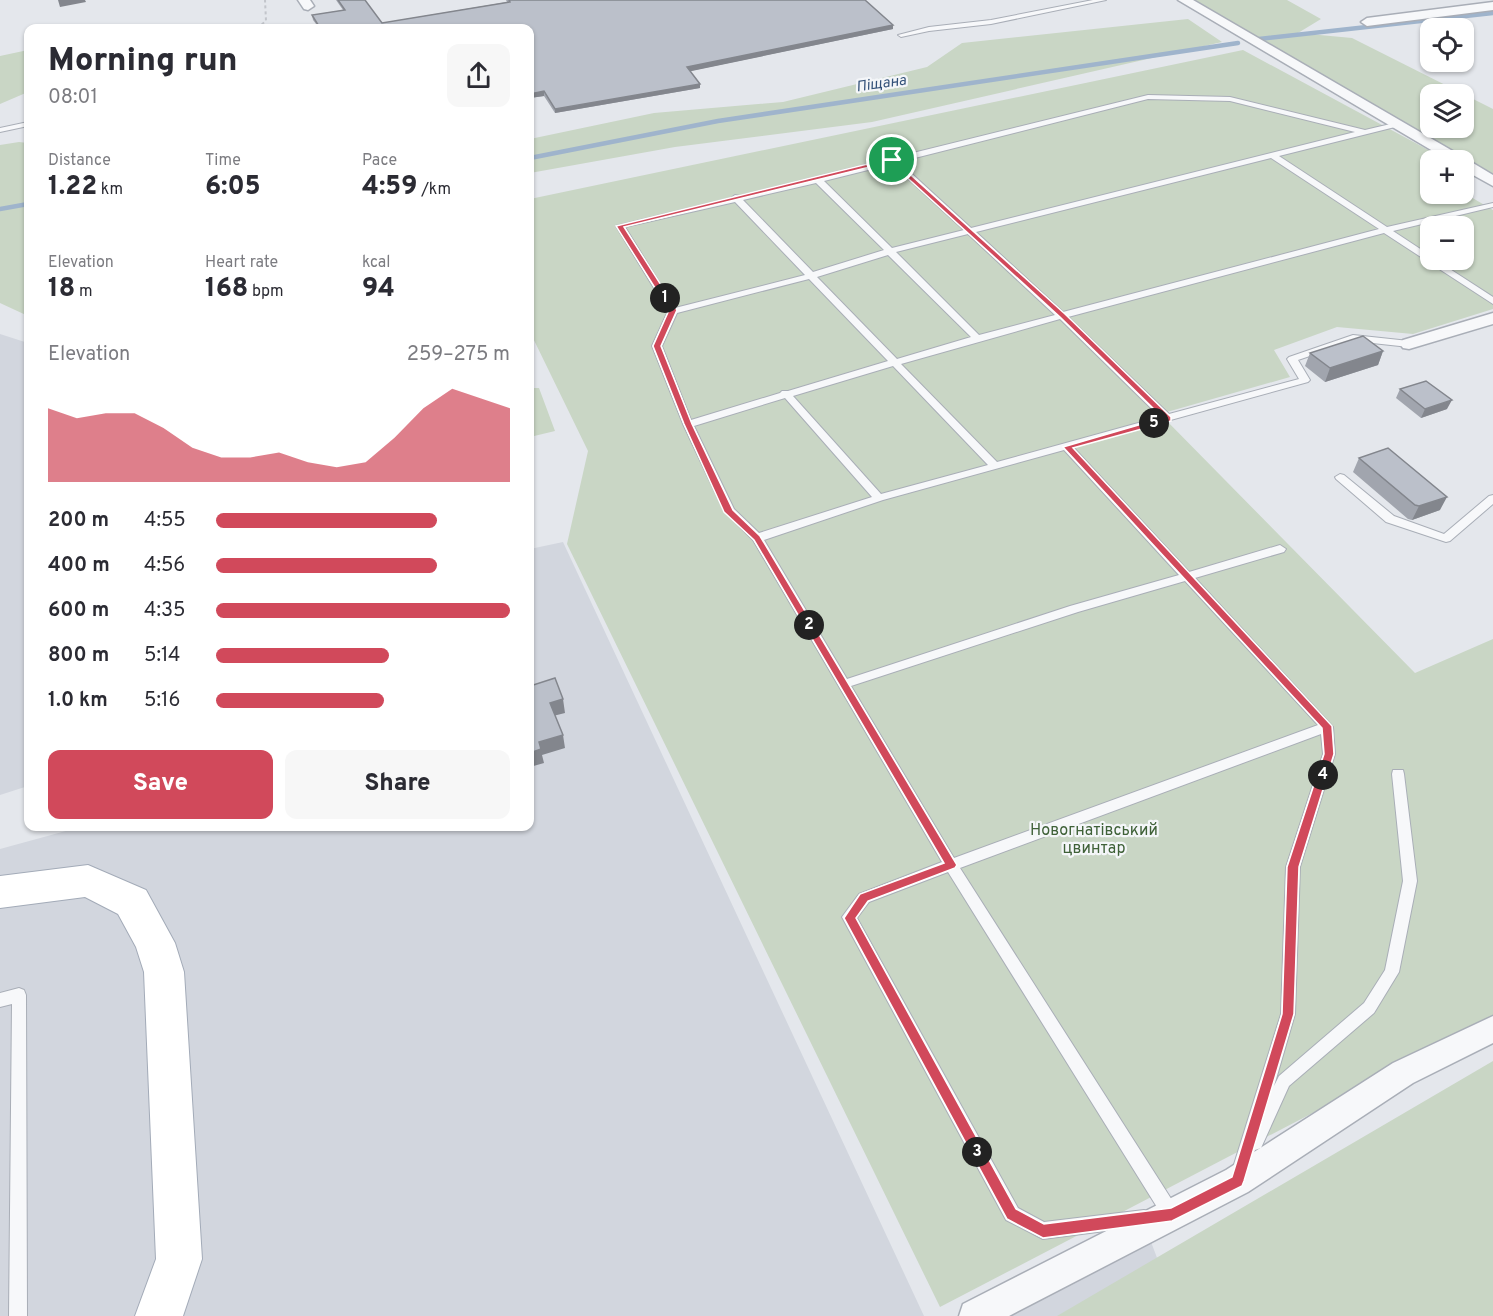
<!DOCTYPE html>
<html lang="en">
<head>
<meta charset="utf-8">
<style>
	:root { --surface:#fff; --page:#f7f7f7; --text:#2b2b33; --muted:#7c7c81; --accent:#d1495b }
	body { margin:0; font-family:Overpass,sans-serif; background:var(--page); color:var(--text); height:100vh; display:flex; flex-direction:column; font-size:22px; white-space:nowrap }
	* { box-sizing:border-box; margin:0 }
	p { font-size:20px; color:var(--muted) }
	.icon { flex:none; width:33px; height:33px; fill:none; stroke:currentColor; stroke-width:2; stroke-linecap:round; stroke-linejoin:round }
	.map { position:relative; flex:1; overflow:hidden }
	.drawer { position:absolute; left:24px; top:24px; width:510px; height:807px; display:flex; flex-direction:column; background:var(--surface); border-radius:12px; box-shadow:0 2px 4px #0004 }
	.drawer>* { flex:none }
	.fabs { position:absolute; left:1420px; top:18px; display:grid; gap:12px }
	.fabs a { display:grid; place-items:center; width:54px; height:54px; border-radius:12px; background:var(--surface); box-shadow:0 2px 4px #0004; font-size:30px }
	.pin { position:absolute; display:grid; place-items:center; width:51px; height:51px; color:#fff; margin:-26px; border:3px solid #fff; border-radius:50%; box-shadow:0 2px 6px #0007 }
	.km { position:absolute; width:30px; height:30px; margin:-15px; border-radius:50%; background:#222; color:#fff; font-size:16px; line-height:30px; text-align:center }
	.round { display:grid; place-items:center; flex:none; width:63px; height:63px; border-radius:12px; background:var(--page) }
	.headline { display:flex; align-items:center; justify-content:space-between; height:102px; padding:0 24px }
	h1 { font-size:33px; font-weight:800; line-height:45px }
	.figures { display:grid; grid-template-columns:repeat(3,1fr); gap:9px; height:102px; padding:6px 24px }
	.figures div { display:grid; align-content:center }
	.figures b { font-size:26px; font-weight:800 }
	.figures small { font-size:16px; font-weight:400 }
	.figures p { font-size:16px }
	.chart { height:168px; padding:12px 24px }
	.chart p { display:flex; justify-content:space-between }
	.chart svg { width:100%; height:108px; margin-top:6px; fill:var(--accent); opacity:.7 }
	.button { display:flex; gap:12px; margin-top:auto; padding:12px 24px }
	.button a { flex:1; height:69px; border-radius:12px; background:var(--accent); color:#fff; font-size:24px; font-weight:800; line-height:69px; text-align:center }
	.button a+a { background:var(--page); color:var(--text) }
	ul { padding:0 24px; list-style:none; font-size:20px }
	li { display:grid; grid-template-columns:96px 72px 1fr; align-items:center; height:45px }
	li i { height:15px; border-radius:8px; background:var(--accent) }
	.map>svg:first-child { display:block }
	.built { fill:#d2d6de }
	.green { fill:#c9d6c5; fill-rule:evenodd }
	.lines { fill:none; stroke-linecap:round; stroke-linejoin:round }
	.stream { stroke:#9fb4cc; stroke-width:4.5 }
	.lane-casing { stroke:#a9aeb7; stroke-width:2 }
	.street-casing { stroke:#a9aeb7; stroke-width:3 }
	.primary-casing { stroke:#a3abb8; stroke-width:2 }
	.path { stroke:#c2c5cb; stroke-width:2; stroke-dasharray:3 3; stroke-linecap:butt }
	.lane { fill:#f7f8fa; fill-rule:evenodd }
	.street { fill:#f7f8fa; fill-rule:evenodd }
	.primary { fill:#fff; fill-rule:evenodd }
	.wall { fill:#a1a5ae }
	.shaded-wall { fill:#83868d }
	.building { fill:#bbc0ca; stroke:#83868d; stroke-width:1.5 }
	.route { fill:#d1495b; stroke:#fff; stroke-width:1.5; fill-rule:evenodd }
	.labels { text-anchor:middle; stroke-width:4.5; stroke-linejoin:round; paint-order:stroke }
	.far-water-label { font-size:15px; font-style:italic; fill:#34527a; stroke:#f4f6f9 }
	.park-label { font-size:16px; fill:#3f6138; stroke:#f4f6f9 }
</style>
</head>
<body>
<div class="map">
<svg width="1493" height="1316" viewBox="0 0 1493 1316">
	<rect width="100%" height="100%" fill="#e4e7ec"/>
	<path class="built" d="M0,334L28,343V786L0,795Z
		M563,542L924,1316H0V849L84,826H530V549Z
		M1145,1226L1179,1316H962Z"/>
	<path class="green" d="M1195,0H1287L1321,19L1298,33L1352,38L1493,109V174ZM1464,94V128H1431V94Z
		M1188,19L1222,42L872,122L675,147L530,173V139L654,113L783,102L927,67L962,43Z
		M28,50V92L0,104V56Z
		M1243,50L1447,160H1431V194L1464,193L1493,210V309L1413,334L1337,327L1274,350L1290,377L1160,414L1415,673L1493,639V1019L940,1307L567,544L588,451L530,332V199ZM1431,226H1464V260H1431Z
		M19,142L28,143V316L0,303V145Z
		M530,388H539L555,431L530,437Z
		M1493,1061V1316H1057Z"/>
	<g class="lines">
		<path class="stream" d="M1259,39L1493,13
			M530,158L718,121L1238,43
			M0,209L28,204"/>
		<g class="lane-casing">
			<path id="lane" d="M1093,0H1106L991,24L929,31L901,37L898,35L929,27L991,20Z
				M1148,95L1230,97L1365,130L1399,122V126L1279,156L1387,227L1493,203V207L1393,231L1431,256V260H1436L1493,297V304L1384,233L1068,317L1169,414L1299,379L1287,359L1289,357L1353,335L1409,341L1414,344L1409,347L1354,341L1298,360L1310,380L1308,382L1073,447L1189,572L1280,545L1286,549L1284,552L1195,578L1333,727L1335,754L1300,867L1295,1014L1274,1086L1279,1076L1364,1003L1385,970L1403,881L1392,774L1393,770H1403L1404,774L1417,881L1399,972L1374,1013L1289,1086L1261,1148L1255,1150L1245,1180L1239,1182L1233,1180L1231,1174L1281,1014L1286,867L1323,754L1321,734L960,868L1177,1208L1179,1214L1177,1220L1171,1222L1165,1220L948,872L869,902L857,918L1018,1208L1044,1222L1144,1210L1150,1212L1152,1218L1150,1224L1144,1226L1043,1239L1006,1220L842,917L859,894L942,862L753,540L724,511L683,424L652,346L668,311L616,226L731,198L735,195L739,196ZM1148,99L1230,101L1355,132L971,228L899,162ZM1271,158L1379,229L1063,312L976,232ZM892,164L964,230L892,248L824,181ZM816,183L884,250L813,272L743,200ZM735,202L805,275L675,308L625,227ZM968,234L1055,315L979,335L896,252ZM888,255L971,337L897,359L817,277ZM809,279L888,361L788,391H782L780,393L691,420L662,346L677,313ZM1060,319L1160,417L997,462L901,364ZM893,366L988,465L881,494L793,396ZM785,398L872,497L759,533L734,509L694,426ZM1064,450L1179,575L1070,606L847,679L764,540L883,500ZM1185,581L1318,725L954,858L851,686L1078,612Z
				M28,122V126L0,132V128Z
				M1340,474L1344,475L1394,516L1444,534L1489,496L1493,495V504L1450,541L1446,542L1386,522L1336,479L1335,477Z
				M19,988L24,990L26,995L27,1316H9L12,1004L0,1007V993Z"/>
		</g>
		<g class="street-casing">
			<path id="street" d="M298,0H310L314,6L308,10L304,9Z
				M1178,0H1193L1463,157L1493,175V186L1464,170V160H1448Z
				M1493,2V10L1367,26L1361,22L1367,18Z
				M1493,313V324L1409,349L1403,348L1400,344L1403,340Z
				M1493,1016V1043L1413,1083L1248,1192L1009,1316H959L963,1304L1226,1170L1393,1063Z"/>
		</g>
		<g class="primary-casing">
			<path id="primary" d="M88,865L146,890L175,943L184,972L202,1259L183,1316H135L156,1259L144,972L136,947L118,914L85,897L0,908V876Z"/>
		</g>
		<path class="path" d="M257,28L266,21L265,0"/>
		<use href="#lane" class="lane"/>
		<use href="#street" class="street"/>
		<use href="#primary" class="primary"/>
	</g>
	<path class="wall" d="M336,0H365L382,23L507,2L506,0H865L893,29L690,71L700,84V88L555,113L544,96L530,98V28H319L313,20L312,15L343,10Z
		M1383,351L1378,365L1325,382L1305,366L1310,353Z
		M1400,389L1447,409L1421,418L1396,398Z
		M1359,458L1440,510L1412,520L1408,519L1353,472Z"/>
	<path class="shaded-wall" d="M58,0H85L86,2L60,7Z
		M893,25V29L687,72V67Z
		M700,84V88L555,113V109Z
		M544,91V96L530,98V94Z
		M1383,351L1378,365L1325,382L1330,368Z
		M1452,400L1447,409L1421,418L1425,409Z
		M1447,497L1440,510L1412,520L1419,506Z
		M563,699L565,713L553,716L550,703Z
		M563,735L565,748L542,755L544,763L530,767V753L539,742Z"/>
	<path class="building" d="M338,0H365L382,23L510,2L509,0H865L893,25L687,67L700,84L555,109L544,91L530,94V28H320L312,15L345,10Z
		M1363,336L1383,351L1330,368L1310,353Z
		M1426,381L1452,400L1425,409L1400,389Z
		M1388,448L1447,497L1419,506L1415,505L1359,458Z
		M555,678L563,699L550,703L563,735L539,742L541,749L530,753V686Z"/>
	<path class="route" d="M892,158L1065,314L1171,417V421L1073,448L1332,726L1334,754L1299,867L1294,1014L1244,1181L1242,1186L1172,1221L1043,1238L1007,1219L844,918L860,894L944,863L754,540L724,512L684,424L653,346L669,310L616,226ZM890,162L1060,317L1163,418L1063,447L1322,728L1324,754L1287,867L1282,1014L1232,1177L1171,1208L1044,1224L1016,1209L856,918L868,901L955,868L957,865L760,536L733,510L692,424L661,346L677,310L624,227Z"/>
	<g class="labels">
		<g class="far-water-label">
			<text transform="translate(881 83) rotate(-8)" y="5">Піщана</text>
		</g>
		<g class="park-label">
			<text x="1094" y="835">Новогнатівський<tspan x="1094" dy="18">цвинтар</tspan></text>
		</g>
	</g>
</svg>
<div class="fabs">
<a><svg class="icon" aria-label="locate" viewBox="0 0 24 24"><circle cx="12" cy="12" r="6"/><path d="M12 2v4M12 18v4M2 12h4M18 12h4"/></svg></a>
<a><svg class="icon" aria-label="layers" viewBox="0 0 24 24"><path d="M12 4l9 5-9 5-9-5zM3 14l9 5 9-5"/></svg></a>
<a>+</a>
<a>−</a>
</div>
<div class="pin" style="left:892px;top:160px;background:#1e9e55"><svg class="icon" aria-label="arrive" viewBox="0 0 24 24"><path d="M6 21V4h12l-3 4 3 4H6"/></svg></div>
<b class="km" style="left:665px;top:298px">1</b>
<b class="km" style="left:809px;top:625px">2</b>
<b class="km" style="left:977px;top:1152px">3</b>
<b class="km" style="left:1323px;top:775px">4</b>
<b class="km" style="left:1154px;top:423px">5</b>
<section class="drawer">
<div class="headline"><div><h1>Morning run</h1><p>08:01</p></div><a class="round"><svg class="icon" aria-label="share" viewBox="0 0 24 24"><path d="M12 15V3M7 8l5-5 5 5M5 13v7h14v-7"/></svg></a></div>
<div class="figures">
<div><p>Distance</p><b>1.22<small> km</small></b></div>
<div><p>Time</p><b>6:05</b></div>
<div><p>Pace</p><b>4:59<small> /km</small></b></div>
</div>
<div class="figures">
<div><p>Elevation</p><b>18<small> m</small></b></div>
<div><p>Heart rate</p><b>168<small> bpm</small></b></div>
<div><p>kcal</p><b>94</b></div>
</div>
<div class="chart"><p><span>Elevation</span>259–275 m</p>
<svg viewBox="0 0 160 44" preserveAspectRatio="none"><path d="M0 44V14L10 18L20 16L30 16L40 22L50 30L60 34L70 34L80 32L90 36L100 38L110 36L120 26L130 14L140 6L150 10L160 14V44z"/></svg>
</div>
<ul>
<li><b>200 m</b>4:55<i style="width:75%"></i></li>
<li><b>400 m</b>4:56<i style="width:75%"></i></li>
<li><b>600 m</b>4:35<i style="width:100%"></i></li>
<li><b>800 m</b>5:14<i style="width:59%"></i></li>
<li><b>1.0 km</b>5:16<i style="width:57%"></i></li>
</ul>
<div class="button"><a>Save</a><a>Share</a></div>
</section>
</div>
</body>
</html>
